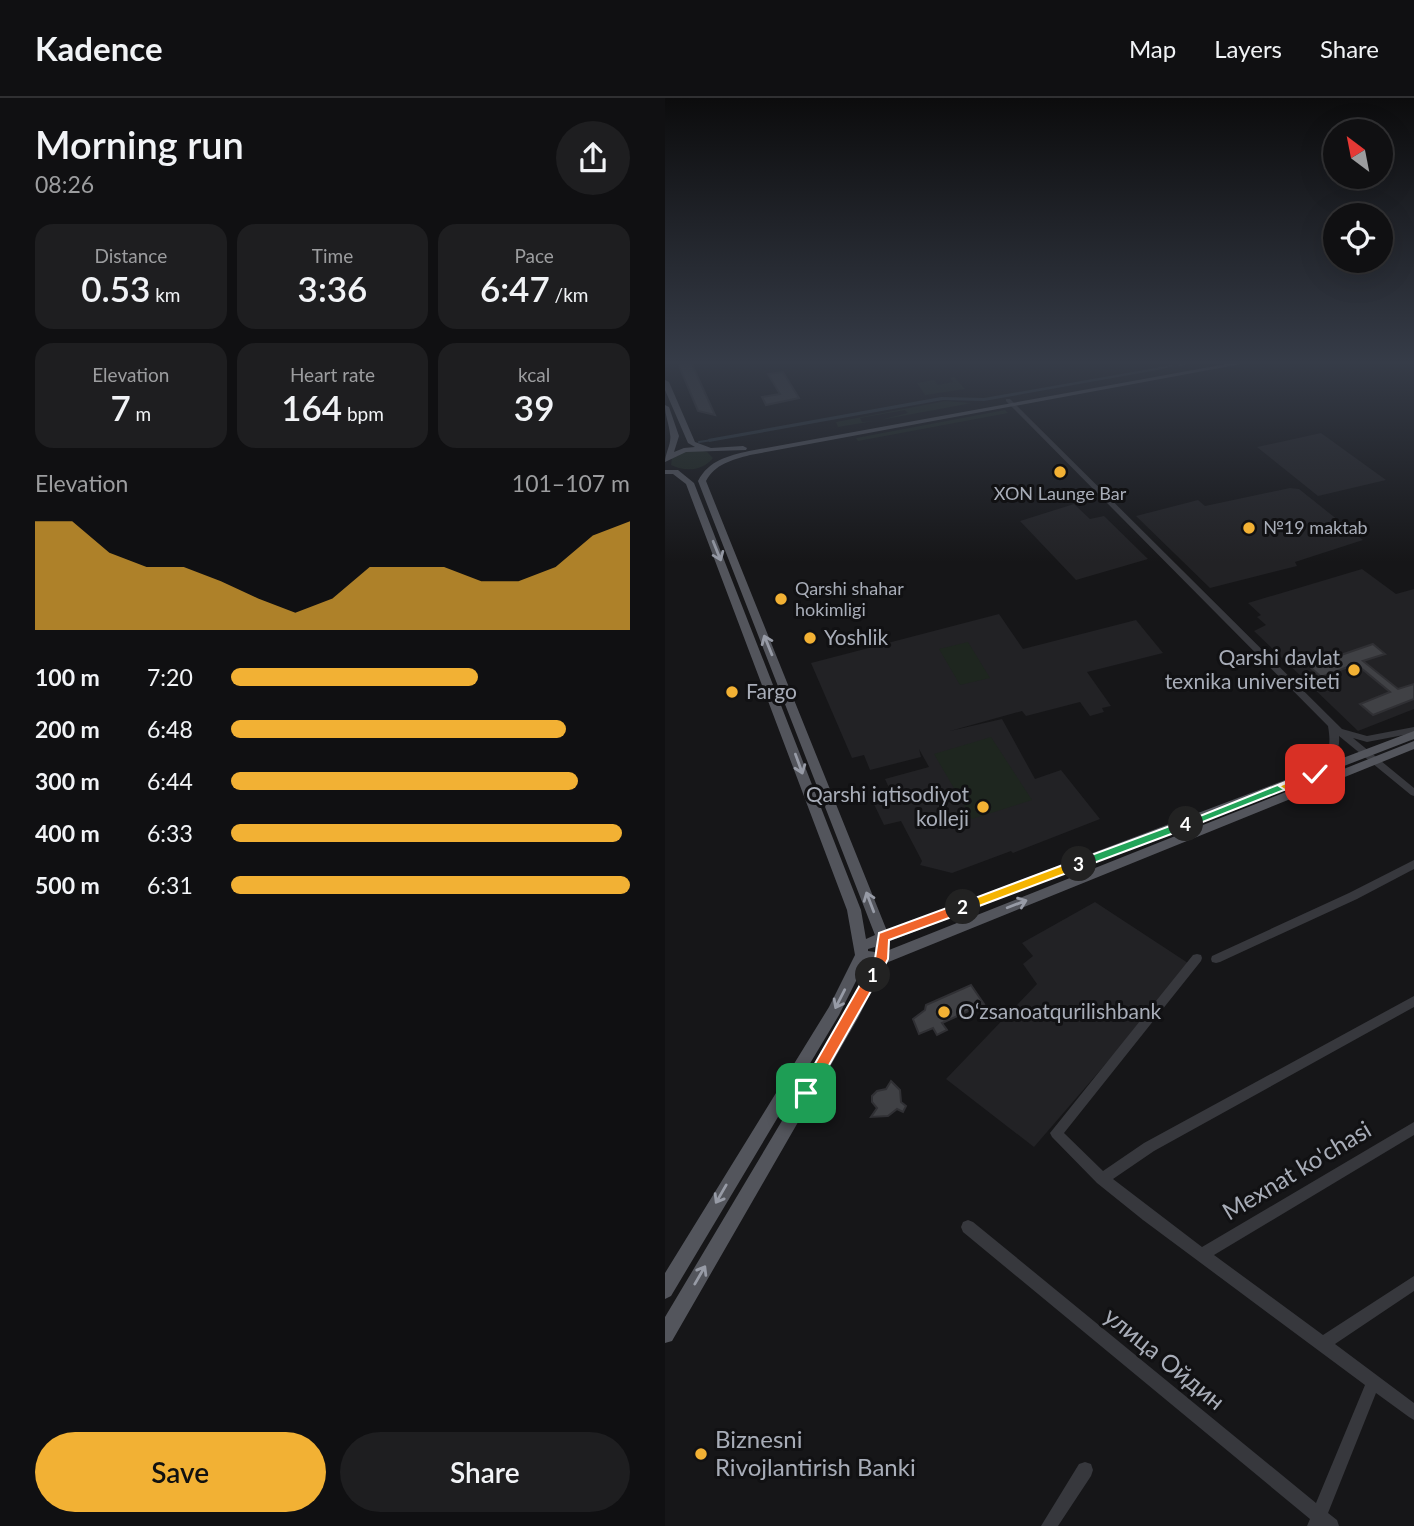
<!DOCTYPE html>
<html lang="en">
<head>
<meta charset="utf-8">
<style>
	:root { --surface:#101012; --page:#1e1e20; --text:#f1f3f6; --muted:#9c9d9f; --line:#303032; --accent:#f2b134 }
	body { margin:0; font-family:Lato,sans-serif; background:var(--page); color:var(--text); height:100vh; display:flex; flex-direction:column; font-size:26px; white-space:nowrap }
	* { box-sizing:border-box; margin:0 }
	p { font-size:23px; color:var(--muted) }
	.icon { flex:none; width:38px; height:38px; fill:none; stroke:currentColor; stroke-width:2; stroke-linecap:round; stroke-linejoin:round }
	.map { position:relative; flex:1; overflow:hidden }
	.details { display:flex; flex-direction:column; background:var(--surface); width:665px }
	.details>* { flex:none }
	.needle { width:46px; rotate:328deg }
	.tools { position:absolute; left:658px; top:21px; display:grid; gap:14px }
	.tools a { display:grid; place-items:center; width:70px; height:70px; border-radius:50%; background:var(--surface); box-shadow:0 7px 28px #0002,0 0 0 2px var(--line); font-size:35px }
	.pin { position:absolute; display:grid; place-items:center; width:60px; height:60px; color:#fff; margin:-30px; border-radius:14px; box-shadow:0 4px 10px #0006 }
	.km { position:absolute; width:35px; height:35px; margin:-18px; border-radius:50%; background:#222; color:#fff; font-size:19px; line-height:35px; text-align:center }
	.round { display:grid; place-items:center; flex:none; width:74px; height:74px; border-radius:37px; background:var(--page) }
	.head { display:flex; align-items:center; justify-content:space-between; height:119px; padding:0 35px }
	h1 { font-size:38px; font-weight:600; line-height:52px }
	.stats { display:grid; grid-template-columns:repeat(3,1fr); gap:10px; height:119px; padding:7px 35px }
	.stats div { display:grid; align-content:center; border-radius:18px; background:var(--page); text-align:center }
	.stats b { font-size:35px; font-weight:600 }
	.stats small { font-size:19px; font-weight:400 }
	.stats p { font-size:19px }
	.chart { height:196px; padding:14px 35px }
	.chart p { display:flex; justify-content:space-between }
	.chart svg { width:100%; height:126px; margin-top:7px; fill:var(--accent); opacity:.7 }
	.cta { display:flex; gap:14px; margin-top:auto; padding:14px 35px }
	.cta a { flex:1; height:80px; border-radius:42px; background:var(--accent); color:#111; font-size:28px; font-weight:600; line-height:80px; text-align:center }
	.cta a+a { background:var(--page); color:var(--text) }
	ul { padding:0 35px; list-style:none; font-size:23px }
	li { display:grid; grid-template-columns:112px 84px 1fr; align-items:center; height:52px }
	li i { height:18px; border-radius:9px; background:var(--accent) }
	header { display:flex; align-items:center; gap:42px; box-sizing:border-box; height:98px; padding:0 35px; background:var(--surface); border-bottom:2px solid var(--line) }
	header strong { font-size:33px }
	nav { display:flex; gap:38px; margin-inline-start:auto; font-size:24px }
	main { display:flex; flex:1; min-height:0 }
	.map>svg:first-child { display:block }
	.built { fill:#222225 }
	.green { fill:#1e261f }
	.water { fill:#2c353c }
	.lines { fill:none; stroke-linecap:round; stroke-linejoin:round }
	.stream { stroke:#2c353c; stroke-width:2 }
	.building { fill:#404145; stroke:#303034; stroke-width:2 }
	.minor { fill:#37383d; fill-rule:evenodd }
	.major { fill:#53555c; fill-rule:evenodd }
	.oneway { stroke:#979ba6 }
	.split-1 { fill:#f0652b; stroke:#fff; stroke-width:2 }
	.split-2 { fill:#f0652b; stroke:#fff; stroke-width:2 }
	.split-3 { fill:#f5b400; stroke:#fff; stroke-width:2 }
	.split-4 { fill:#22a559; stroke:#fff; stroke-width:2 }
	.split-5 { fill:#22a559; stroke:#fff; stroke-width:2 }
	.split-6 { fill:#f5b400; stroke:#fff; stroke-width:2 }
	.poi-dot { fill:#f2b134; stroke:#111113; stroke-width:2.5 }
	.labels { text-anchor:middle; stroke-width:6; stroke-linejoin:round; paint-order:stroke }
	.far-poi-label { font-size:18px; fill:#a8adb8; stroke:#111113; text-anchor:start }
	.poi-label { font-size:21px; fill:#a8adb8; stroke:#111113; text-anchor:start }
	.near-street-label { font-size:24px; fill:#a8adb8; stroke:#111113 }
	.near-poi-label { font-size:24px; fill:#a8adb8; stroke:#111113; text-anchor:start }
</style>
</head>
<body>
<header>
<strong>Kadence</strong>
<nav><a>Map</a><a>Layers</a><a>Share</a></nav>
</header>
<main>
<section class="details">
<div class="head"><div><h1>Morning run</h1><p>08:26</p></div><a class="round"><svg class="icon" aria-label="share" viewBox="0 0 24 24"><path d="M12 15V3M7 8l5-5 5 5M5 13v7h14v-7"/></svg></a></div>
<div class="stats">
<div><p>Distance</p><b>0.53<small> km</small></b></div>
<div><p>Time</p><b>3:36</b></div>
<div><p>Pace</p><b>6:47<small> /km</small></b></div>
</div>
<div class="stats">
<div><p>Elevation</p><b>7<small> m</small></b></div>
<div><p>Heart rate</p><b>164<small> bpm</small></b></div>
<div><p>kcal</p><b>39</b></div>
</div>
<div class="chart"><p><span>Elevation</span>101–107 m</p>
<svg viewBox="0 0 160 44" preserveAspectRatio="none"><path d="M0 44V6L10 6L20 17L30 22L40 22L50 27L60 33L70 38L80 33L90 22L100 22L110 22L120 27L130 27L140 22L150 11L160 6V44z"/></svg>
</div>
<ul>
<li><b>100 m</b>7:20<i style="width:62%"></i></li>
<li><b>200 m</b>6:48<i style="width:84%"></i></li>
<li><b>300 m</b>6:44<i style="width:87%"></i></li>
<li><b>400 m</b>6:33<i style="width:98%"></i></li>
<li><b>500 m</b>6:31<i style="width:100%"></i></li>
</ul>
<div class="cta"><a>Save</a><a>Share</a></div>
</section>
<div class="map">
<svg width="749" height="1428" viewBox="0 0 749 1428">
	<rect width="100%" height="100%" fill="#161618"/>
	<path class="built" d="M656,335L721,382L653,398L592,349Z
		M625,390L634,391L698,442L630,464L632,468L545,490L471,418L533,402L540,408Z
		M409,406L425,421L439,418L483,461L411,482L355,423Z
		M697,471L731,496L749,491V611L693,633L589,533L601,527L592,519L596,517L583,505Z
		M334,516L358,551L471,522L498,555L422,574L446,608L437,610L439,614L425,618L415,604L361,618L357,613L285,633L337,621L370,681L396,672L435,721L348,755L346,753L287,775L255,767L257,763L236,723L219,727L205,698L225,692L220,681L264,669L254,651L256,659L205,672L199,657L187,660L146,565Z
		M430,804L526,867L369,1049L281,981L372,886L358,866L368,858L357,845Z"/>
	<path class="green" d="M289,279L300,291L260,297L252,285L269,282L273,287L288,284L285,280Z
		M280,303L307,305L215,322L243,315L240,312L195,320L197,324L209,323L173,329L171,324Z
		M340,312L343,315L193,343L191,340Z
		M35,352L42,354L48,360C38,373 20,374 6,367L7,360L19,354Z
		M303,544L325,580L295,587L274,551Z
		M326,639L367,702L307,721L269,656Z"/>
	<path class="water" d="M496,269L498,271L319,303L278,302L44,344L43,341L276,299L319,300Z"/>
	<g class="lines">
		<path class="stream" d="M514,267L529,264
			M495,270L506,268
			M34,344L47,342"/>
	</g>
	<path class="building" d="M17,264H26L50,317L33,313L14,268Z
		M118,274L134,300L101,307L97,299L115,296L103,276Z
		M708,546L720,556L698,563L733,591L749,586V601L708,617L695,606L725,594L691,566L656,579L644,568Z
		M306,887L319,906L277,925L282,932L272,937L268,930L254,936L248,921L260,912L261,907Z
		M226,983L235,992L236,1004L241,1008L238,1014L232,1011L223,1018L206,1019L212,1010L207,1004V998L212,993L221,991Z"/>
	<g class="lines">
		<path class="minor" d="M341,301H345L677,631L702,638L749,629V635L702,644L688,640L749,690V698L746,697L674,638C676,655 664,666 653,678H647L645,676L647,674C663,657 667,651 663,628L341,303Z
			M749,762V771L692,801L555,864L551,865L547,864L546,861L547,858L684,795Z
			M532,856L536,857L537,860L536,863L399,1035L438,1073L479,1045L749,898V909L489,1053L448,1081L537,1149L749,1024V1037L549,1157L658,1237L749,1178V1193L670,1246L749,1305V1322L744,1319L711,1295L663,1415L672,1422L674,1428H642L645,1421L298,1134L296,1129L298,1124L303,1122L308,1124L651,1405L700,1287L478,1122L432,1085L387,1039L385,1035L528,857Z
			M420,1364L426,1366L428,1372L426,1378L393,1428H376L414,1366Z"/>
		<path class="major" d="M572,264H587L85,357C67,362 50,366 41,383L222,833L749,633V641L225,843L224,852L749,643V651L221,865L193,920L7,1243L0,1245V1219L183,912L207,865L201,863L174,917L6,1198L0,1201V1175L164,909L190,857L182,812L21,386L8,376H0V372H13L29,385L196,812L201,841L210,837L33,383C44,362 63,358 84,353ZM210,849V854L203,853V851Z
			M0,282L4,284L30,344L46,350L78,348L82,350L81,352L21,354L0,364C0,355 7,345 5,336C4,325 0,318 0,307L4,309L14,338L9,354L19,350L30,349L23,345L0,292Z"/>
	</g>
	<defs><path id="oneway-shaft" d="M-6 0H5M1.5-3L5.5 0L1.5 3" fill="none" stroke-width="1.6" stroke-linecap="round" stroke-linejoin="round" transform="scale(1.75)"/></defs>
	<g class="oneway">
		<use href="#oneway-shaft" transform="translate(52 453) rotate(68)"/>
		<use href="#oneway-shaft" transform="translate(103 547) rotate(-112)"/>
		<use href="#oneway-shaft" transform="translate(134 666) rotate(70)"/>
		<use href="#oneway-shaft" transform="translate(205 804) rotate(-111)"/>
		<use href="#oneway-shaft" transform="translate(352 806) rotate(-21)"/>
		<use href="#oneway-shaft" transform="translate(175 901) rotate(117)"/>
		<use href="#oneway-shaft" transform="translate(56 1096) rotate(120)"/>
		<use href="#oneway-shaft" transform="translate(35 1177) rotate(-60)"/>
	</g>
	<linearGradient id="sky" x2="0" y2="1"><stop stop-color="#0c0c0d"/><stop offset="0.57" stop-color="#363c48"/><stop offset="1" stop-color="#363c48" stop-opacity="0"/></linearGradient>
	<rect width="749" height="464" fill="url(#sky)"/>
	<path class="split-1" d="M208,872L215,877L146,999H136L133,995L136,990L203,873Z"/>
	<path class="split-2" d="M298,804L303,806V813L224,842L223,861L213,881H203L201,877L210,861L214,835Z"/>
	<path class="split-3" d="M414,761L420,766L418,769L298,814L292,809L294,806Z"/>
	<path class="split-4" d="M521,722L525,723V729L418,769L414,770L408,766L410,763Z"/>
	<path class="split-5" d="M620,684L624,685V690L525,729L521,730L515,726Z"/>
	<path class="split-6" d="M650,672L655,676L654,679L620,692L614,688Z"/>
	<g class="poi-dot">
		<circle cx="395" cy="374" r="7"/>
		<circle cx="584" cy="430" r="7"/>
		<circle cx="116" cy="501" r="7"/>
		<circle cx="145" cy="540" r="7"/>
		<circle cx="689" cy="572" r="7"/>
		<circle cx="67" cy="594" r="7"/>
		<circle cx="318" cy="709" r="7"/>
		<circle cx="279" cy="914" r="7"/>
		<circle cx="36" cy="1356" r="7"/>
	</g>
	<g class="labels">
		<g class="far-poi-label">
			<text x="395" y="402" text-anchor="middle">XON Launge Bar</text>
			<text x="598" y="436">№19 maktab</text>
			<text x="130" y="497">Qarshi shahar<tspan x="130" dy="21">hokimligi</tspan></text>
		</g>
		<g class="poi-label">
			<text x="159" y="547">Yoshlik</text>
			<text x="675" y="567" text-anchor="end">Qarshi davlat<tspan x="675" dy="24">texnika universiteti</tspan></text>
			<text x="81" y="601">Fargo</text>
			<text x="304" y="704" text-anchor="end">Qarshi iqtisodiyot<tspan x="304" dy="24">kolleji</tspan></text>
			<text x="293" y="921">Oʻzsanoatqurilishbank</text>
		</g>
		<g class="near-street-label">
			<text transform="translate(632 1073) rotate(-31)" y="8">Mexnat ko'chasi</text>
			<text transform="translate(499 1261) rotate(39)" y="8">улица Ойдин</text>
		</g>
		<g class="near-poi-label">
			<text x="50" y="1350">Biznesni<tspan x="50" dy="28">Rivojlantirish Banki</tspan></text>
		</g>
	</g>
</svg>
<div class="tools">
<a><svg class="needle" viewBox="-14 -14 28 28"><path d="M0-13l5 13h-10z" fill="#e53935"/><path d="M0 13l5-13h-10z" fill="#9c9d9f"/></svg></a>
<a><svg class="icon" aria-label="locate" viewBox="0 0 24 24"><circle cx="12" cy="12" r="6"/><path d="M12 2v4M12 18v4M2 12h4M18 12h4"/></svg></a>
</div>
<div class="pin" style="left:141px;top:995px;background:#1e9e55"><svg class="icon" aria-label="arrive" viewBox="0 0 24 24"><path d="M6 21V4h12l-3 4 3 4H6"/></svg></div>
<div class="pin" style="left:650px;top:676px;background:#d93025"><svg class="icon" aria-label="check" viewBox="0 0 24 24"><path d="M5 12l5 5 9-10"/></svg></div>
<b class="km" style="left:208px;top:877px">1</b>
<b class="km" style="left:298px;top:809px">2</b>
<b class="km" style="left:414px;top:766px">3</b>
<b class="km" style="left:521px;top:726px">4</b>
</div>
</main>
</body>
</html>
